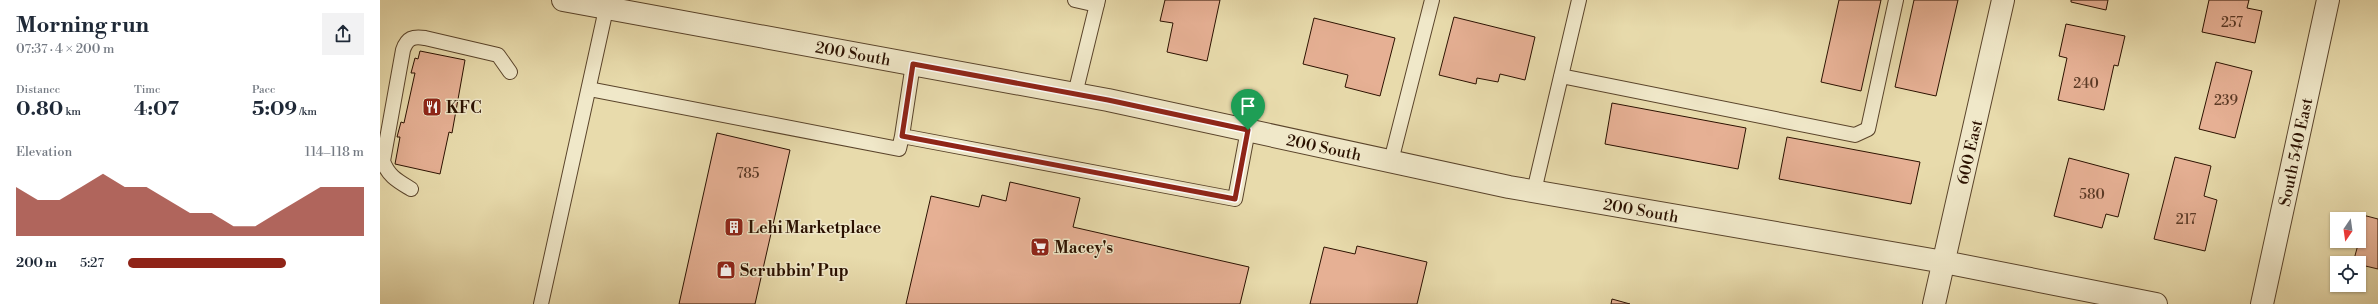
<!DOCTYPE html>
<html lang="en">
<head>
<meta charset="utf-8">
<style>
	:root { --surface:#fff; --page:#f2f2f3; --text:#1f2937; --muted:#747a83; --accent:#8f2418 }
	body { margin:0; font-family:"Libre Bodoni",serif; background:var(--page); color:var(--text); height:100vh; display:flex; flex-direction:column; font-size:15px; white-space:nowrap }
	* { box-sizing:border-box; margin:0 }
	p { font-size:13px; color:var(--muted) }
	.icon { flex:none; width:22px; height:22px; fill:none; stroke:currentColor; stroke-width:2; stroke-linecap:round; stroke-linejoin:round }
	.map { position:relative; flex:1; overflow:hidden }
	.side { display:flex; flex-direction:column; background:var(--surface); width:380px }
	.side>* { flex:none }
	.needle { width:26px; rotate:193deg }
	.buttons { position:absolute; left:1950px; top:212px; display:grid; gap:8px }
	.buttons a { display:grid; place-items:center; width:36px; height:36px; border-radius:0px; background:var(--surface); box-shadow:0 1px 3px #0004; font-size:20px }
	.pin { position:absolute; display:grid; place-items:center; width:34px; height:34px; color:#fff; margin:-41px -17px; border-radius:50% 50% 50% 0; rotate:-45deg; box-shadow:0 0 4px #0007 }
	.pin .icon { rotate:45deg }
	.round { display:grid; place-items:center; flex:none; width:42px; height:42px; border-radius:0px; background:var(--page) }
	.headline { display:flex; align-items:center; justify-content:space-between; height:68px; padding:0 16px }
	h1 { font-size:22px; font-weight:700; line-height:30px }
	.stats { display:grid; grid-template-columns:repeat(3,1fr); gap:6px; height:68px; padding:4px 16px }
	.stats div { display:grid; align-content:center }
	.stats b { font-size:20px; font-weight:700 }
	.stats small { font-size:11px; font-weight:400 }
	.stats p { font-size:11px }
	.chart { height:112px; padding:8px 16px }
	.chart p { display:flex; justify-content:space-between }
	.chart svg { width:100%; height:72px; margin-top:4px; fill:var(--accent); opacity:.7 }
	ul { padding:0 16px; list-style:none; font-size:13px }
	li { display:grid; grid-template-columns:64px 48px 1fr; align-items:center; height:30px }
	li i { height:10px; border-radius:5px; background:var(--accent) }
	main { display:flex; flex:1; min-height:0 }
	.map>svg:first-child { display:block }
	.building { fill:#e6b094; stroke:#2b1100 }
	.lines { fill:none; stroke-linecap:round; stroke-linejoin:round }
	.lane-casing { stroke:#5a442b; stroke-width:16 }
	.street-casing { stroke:#5a442b; stroke-width:24 }
	.lane { stroke:#f0e8c9; stroke-width:14 }
	.street { stroke:#f0e8c9; stroke-width:22 }
	.route-casing { stroke:#fff; stroke-width:8 }
	.route { stroke:#8f2418; stroke-width:5 }
	.labels { text-anchor:middle; stroke-width:3; stroke-linejoin:round; paint-order:stroke }
	.number-label { font-size:14px; fill:#5a3925 }
	.street-label { font-size:16px; fill:#2b1100; stroke:#f0e8c9 }
	.poi-label { font-size:16px; font-weight:bold; fill:#2b1100; stroke:#f0e8c9; text-anchor:start }
</style>
</head>
<body>
<main>
<section class="side">
<div class="headline"><div><h1>Morning run</h1><p>07:37 · 4 × 200 m</p></div><a class="round"><svg class="icon" aria-label="share" viewBox="0 0 24 24"><path d="M12 15V3M7 8l5-5 5 5M5 13v7h14v-7"/></svg></a></div>
<div class="stats">
<div><p>Distance</p><b>0.80<small> km</small></b></div>
<div><p>Time</p><b>4:07</b></div>
<div><p>Pace</p><b>5:09<small> /km</small></b></div>
</div>
<div class="chart"><p><span>Elevation</span>114–118 m</p>
<svg viewBox="0 0 160 44" preserveAspectRatio="none"><path d="M0 44V14L10 22L20 22L30 14L40 6L50 14L60 14L70 22L80 30L90 30L100 38L110 38L120 30L130 22L140 14L150 14L160 14V44z"/></svg>
</div>
<ul>
<li><b>200 m</b>5:27<i style="width:67%"></i></li>
</ul>
</section>
<div class="map">
<svg width="1998" height="304" viewBox="0 0 1998 304">
	<rect width="100%" height="100%" fill="#e8dbac"/>
	<filter id="stains"><feTurbulence type="fractalNoise" baseFrequency=".005" numOctaves="4"/><feColorMatrix values="0 0 0 0 .2 0 0 0 0 .09 0 0 0 0 .02 0 0 0 .5 -.17"/></filter>
	<radialGradient id="worn" r=".72"><stop offset=".6" stop-color="#630" stop-opacity="0"/><stop offset="1" stop-color="#630" stop-opacity=".3"/></radialGradient>
	<path class="building" d="M785,0H840L827,61L787,52L793,23L780,21Z
		M1459,0H1501L1481,91L1441,82Z
		M1534,0H1578L1556,96L1515,87Z
		M1691,0H1728L1726,10L1691,2Z
		M1829,0H1869L1867,8L1882,11L1875,43L1822,32Z
		M1074,17L1155,37L1145,80L1120,74L1118,82L1097,78L1096,84L1059,75Z
		M934,18L1015,38L1000,96L965,87L968,75L923,64Z
		M1686,24L1745,36L1738,66L1734,65L1724,110L1678,100L1687,58L1679,56Z
		M40,51L85,60L72,133L69,132L60,174L15,164L20,137H17L21,122L24,123L35,73H31L35,58L38,59Z
		M1836,62L1872,71L1855,138L1819,129Z
		M1232,103L1366,128L1358,169L1225,144Z
		M337,133L410,150L375,304H299Z
		M1407,137L1540,162L1531,204L1399,179Z
		M1795,157L1831,166L1824,196L1837,200L1825,251L1774,239Z
		M1689,158L1749,174L1738,217L1726,214L1722,228L1674,216Z
		M630,182L700,198L693,227L869,267L860,304H526L551,196L599,207L602,195L626,201Z
		M1975,213L1998,219V269L1973,263L1979,241V219H1974Z
		M977,246L1047,262L1037,304H930L944,247L975,254Z
		M1232,299L1250,304H1231Z"/>
	<g class="lines">
		<g class="lane-casing">
			<path id="lane" d="M695,0L717,5
				M1181,76L1475,135L1488,129L1516,0
				M209,89L519,149L522,136L855,199L868,130
				M695,94L718,0
				M522,136L533,64
				M1011,161L1052,0
				M31,189C18,181 8,176 3,161L23,50C27,38 33,36 45,38L118,55L130,72
				M1154,191L1199,0
				M161,304L228,0"/>
		</g>
		<g class="street-casing">
			<path id="street" d="M183,0L728,100L1129,187L1564,262L1776,304
				M1554,304L1623,0
				M1882,304L1948,0"/>
		</g>
		<use href="#lane" class="lane"/>
		<use href="#street" class="street"/>
	</g>
	<g class="lines">
		<g class="route-casing">
			<path id="route" d="M533,64L728,100L868,130L855,199L522,136Z"/>
		</g>
		<use href="#route" class="route"/>
	</g>
	<defs>
		<g id="restaurant-square" transform="scale(1)"><rect x="-9" y="-9" width="18" height="18" rx="4" fill="#8f2418" stroke="#f0e8c9"/><path d="M-5-6h1v4h1v-4h1v4h1v-4h1v5L-1.5 .5V6h-2V.5L-5-1ZM5-6V6H3V1.5H1.5Q1.5-4 5-6Z" fill="#fff"/></g>
		<g id="building-square" transform="scale(1)"><rect x="-9" y="-9" width="18" height="18" rx="4" fill="#8f2418" stroke="#f0e8c9"/><path d="M-4-6H4V6H1V3H-1V6H-4ZM-2.5-4.3h1.7v1.8h-1.7ZM.8-4.3h1.7v1.8H.8ZM-2.5-1h1.7V.8h-1.7ZM.8-1h1.7V.8H.8Z" fill="#fff"/></g>
		<g id="supermarket-square" transform="scale(1)"><rect x="-9" y="-9" width="18" height="18" rx="4" fill="#8f2418" stroke="#f0e8c9"/><path d="M-6-5.5h2.5l.6 2H6L4.5 2H-2.5L-4.4-4H-6ZM-1.5 3.2a1.3 1.3 0 1 0 .1 0ZM3 3.2a1.3 1.3 0 1 0 .1 0Z" fill="#fff"/></g>
		<g id="shop-square" transform="scale(1)"><rect x="-9" y="-9" width="18" height="18" rx="4" fill="#8f2418" stroke="#f0e8c9"/><path d="M-5-2.5h2.3a2.7 3.5 0 0 1 5.4 0H5L5.5 6h-11ZM-1.5-2.5h3a1.5 2.3 0 0 0-3 0Z" fill="#fff"/></g>
	</defs>
	<g fill-rule="evenodd">
		<use href="#restaurant-square" x="52" y="107"/>
		<use href="#building-square" x="354" y="227"/>
		<use href="#supermarket-square" x="660" y="247"/>
		<use href="#shop-square" x="346" y="270"/>
	</g>
	<g class="labels">
		<g class="number-label">
			<text x="1852" y="27">257</text>
			<text x="1706" y="88">240</text>
			<text x="1846" y="105">239</text>
			<text x="368" y="178">785</text>
			<text x="1712" y="199">580</text>
			<text x="1806" y="224">217</text>
		</g>
		<g class="street-label">
			<text transform="translate(473 53) rotate(10)" y="6">200 South</text>
			<text transform="translate(944 147) rotate(12)" y="6">200 South</text>
			<text transform="translate(1589 152) rotate(-77)" y="6">600 East</text>
			<text transform="translate(1915 152) rotate(-78)" y="6">South 540 East</text>
			<text transform="translate(1261 210) rotate(10)" y="6">200 South</text>
		</g>
		<g class="poi-label">
			<text x="66" y="113">KFC</text>
			<text x="368" y="233">Lehi Marketplace</text>
			<text x="674" y="253">Macey's</text>
			<text x="360" y="276">Scrubbin' Pup</text>
		</g>
	</g>
	<rect width="100%" height="100%" filter="url(#stains)"/>
	<rect width="100%" height="100%" fill="url(#worn)"/>
</svg>
<div class="buttons">
<a><svg class="needle" viewBox="-14 -14 28 28"><path d="M0-13l5 13h-10z" fill="#e53935"/><path d="M0 13l5-13h-10z" fill="#747a83"/></svg></a>
<a><svg class="icon" aria-label="locate" viewBox="0 0 24 24"><circle cx="12" cy="12" r="6"/><path d="M12 2v4M12 18v4M2 12h4M18 12h4"/></svg></a>
</div>
<div class="pin" style="left:868px;top:130px;background:#1e9e55"><svg class="icon" aria-label="arrive" viewBox="0 0 24 24"><path d="M6 21V4h12l-3 4 3 4H6"/></svg></div>
</div>
</main>
</body>
</html>
